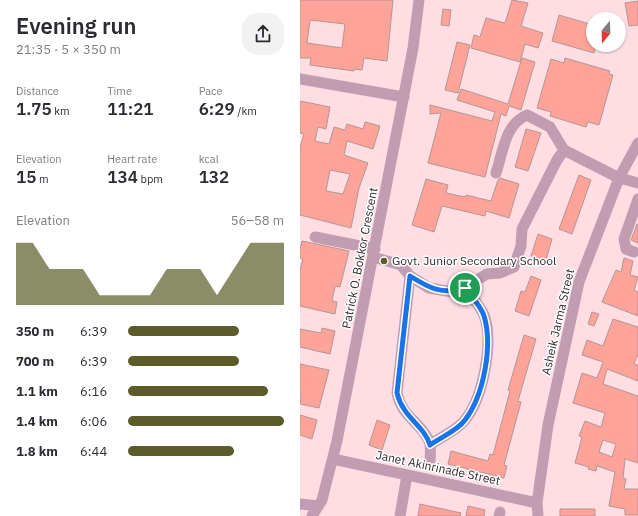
<!DOCTYPE html>
<html lang="en">
<head>
<meta charset="utf-8">
<style>
	:root { --surface:#fff; --page:#f2f2f3; --text:#2b2b33; --muted:#7c7c81; --accent:#5b5c29 }
	body { margin:0; font-family:"IBM Plex Sans",sans-serif; background:var(--page); color:var(--text); height:100vh; display:flex; flex-direction:column; font-size:15px; white-space:nowrap }
	* { box-sizing:border-box; margin:0 }
	p { font-size:13px; color:var(--muted) }
	.icon { flex:none; width:22px; height:22px; fill:none; stroke:currentColor; stroke-width:2; stroke-linecap:round; stroke-linejoin:round }
	.map { position:relative; flex:1; overflow:hidden }
	.drawer { display:flex; flex-direction:column; background:var(--surface); width:300px }
	.drawer>* { flex:none }
	.needle { width:26px; rotate:199deg }
	.tools { position:absolute; left:286px; top:12px; display:grid; gap:8px }
	.tools a { display:grid; place-items:center; width:40px; height:40px; border-radius:50%; background:var(--surface); box-shadow:0 1px 3px #0004; font-size:20px }
	.pin { position:absolute; display:grid; place-items:center; width:34px; height:34px; color:#fff; margin:-17px; border:2px solid #fff; border-radius:50%; box-shadow:0 1px 4px #0007 }
	.round { display:grid; place-items:center; flex:none; width:42px; height:42px; border-radius:16px; background:var(--page) }
	.overview { display:flex; align-items:center; justify-content:space-between; height:68px; padding:0 16px }
	h1 { font-size:22px; font-weight:600; line-height:30px }
	.stats { display:grid; grid-template-columns:repeat(3,1fr); gap:6px; height:68px; padding:4px 16px }
	.stats div { display:grid; align-content:center }
	.stats b { font-size:17px; font-weight:600 }
	.stats small { font-size:11px; font-weight:400 }
	.stats p { font-size:11px }
	.chart { height:112px; padding:8px 16px }
	.chart p { display:flex; justify-content:space-between }
	.chart svg { width:100%; height:72px; margin-top:4px; fill:var(--accent); opacity:.7 }
	ul { padding:0 16px; list-style:none; font-size:13px }
	li { display:grid; grid-template-columns:64px 48px 1fr; align-items:center; height:30px }
	li i { height:10px; border-radius:5px; background:var(--accent) }
	main { display:flex; flex:1; min-height:0 }
	.map>svg:first-child { display:block }
	.building { fill:#fda399; stroke:#b49692; fill-rule:evenodd }
	.lines { fill:none; stroke-linecap:round; stroke-linejoin:round }
	.minor { stroke:#c19db1; stroke-width:11 }
	.route-casing { stroke:#fff; stroke-width:8 }
	.route { stroke:#1a73e8; stroke-width:5 }
	.poi-dot { fill:#5b5c29; stroke:#fff; stroke-width:1.5 }
	.labels { text-anchor:middle; stroke-width:3; stroke-linejoin:round; paint-order:stroke }
	.street-label { font-size:12px; fill:#35292c; stroke:#fff }
	.poi-label { font-size:12px; fill:#35292c; stroke:#fff; text-anchor:start }
</style>
</head>
<body>
<main>
<section class="drawer">
<div class="overview"><div><h1>Evening run</h1><p>21:35 · 5 × 350 m</p></div><a class="round"><svg class="icon" aria-label="share" viewBox="0 0 24 24"><path d="M12 15V3M7 8l5-5 5 5M5 13v7h14v-7"/></svg></a></div>
<div class="stats">
<div><p>Distance</p><b>1.75<small> km</small></b></div>
<div><p>Time</p><b>11:21</b></div>
<div><p>Pace</p><b>6:29<small> /km</small></b></div>
</div>
<div class="stats">
<div><p>Elevation</p><b>15<small> m</small></b></div>
<div><p>Heart rate</p><b>134<small> bpm</small></b></div>
<div><p>kcal</p><b>132</b></div>
</div>
<div class="chart"><p><span>Elevation</span>56–58 m</p>
<svg viewBox="0 0 160 44" preserveAspectRatio="none"><path d="M0 44V6L10 6L20 22L30 22L40 22L50 38L60 38L70 38L80 38L90 22L100 22L110 22L120 38L130 22L140 6L150 6L160 6V44z"/></svg>
</div>
<ul>
<li><b>350 m</b>6:39<i style="width:71%"></i></li>
<li><b>700 m</b>6:39<i style="width:71%"></i></li>
<li><b>1.1 km</b>6:16<i style="width:90%"></i></li>
<li><b>1.4 km</b>6:06<i style="width:100%"></i></li>
<li><b>1.8 km</b>6:44<i style="width:68%"></i></li>
</ul>
</section>
<div class="map">
<svg width="338" height="516" viewBox="0 0 338 516">
	<rect width="100%" height="100%" fill="#fedee3"/>
	<path class="building" d="M0,0H93L87,61L64,58L62,70L54,69V71L10,65L11,58H0ZM10,20L45,24L42,48L7,43Z
		M212,0L228,3L221,26L243,33L238,48L225,44L220,62L171,48L174,35L180,37L186,18L205,23Z
		M338,1V25L329,26L325,3Z
		M143,9L151,10L149,26L141,25Z
		M259,15L293,25V45H296L294,53L252,41Z
		M157,42L170,45L158,93L145,90Z
		M222,58L235,62L221,110L209,106L206,116L201,114L185,177L128,163L141,113L130,114V105L192,121L195,112L157,100L161,89L208,104Z
		M265,58L310,71L309,74L313,75L299,125L288,122L286,127L250,116L251,112L237,108L251,59L264,63Z
		M0,101L30,107L26,129L18,127L15,141L29,144L34,127L45,130L47,124L63,129L65,122L80,126L73,149L47,141L44,155L68,163L59,188L51,228L0,215V147L4,134L0,133ZM30,170L50,174L43,194L26,191Z
		M226,129L241,133L228,171L215,167Z
		M279,175L291,180L272,234L259,229Z
		M200,178L219,184L209,218L186,211L185,216L142,206L134,232L112,225L126,179L148,185L146,193L165,197L166,195L191,201L198,180Z
		M337,224H338V243L331,240Z
		M238,234L252,239L246,260L231,256Z
		M2,241L49,251L40,287L35,286L32,301L37,302L35,314L0,306V269L3,259L0,258V249Z
		M324,258L333,261L330,275L338,277L334,290L338,292V316L302,302L316,270L321,272Z
		M231,276L241,280L229,316L215,311L221,291L225,292Z
		M292,312L299,314L294,326L288,324Z
		M313,319L338,327V354L334,364L338,365V381L307,369L303,384L338,396V463L325,459L323,478L326,479L324,489H338V515H325V509L309,506L315,472L297,466L296,471L288,469L289,467L275,463L282,437L279,436L285,421L301,427L305,413L273,403L282,373L297,378L303,362L282,355L287,340L303,346ZM303,440L316,444L312,457L299,452Z
		M22,328L35,331L30,354L0,347V329L21,333Z
		M224,335L236,339L218,401L221,402L204,465L207,466L204,478L148,464L151,451L188,461L190,454L193,455L210,391L208,390Z
		M0,364L29,370L19,408L0,404L1,395L0,394Z
		M0,415L17,420L12,439L0,435Z
		M77,420L90,425L82,450L69,445Z
		M120,504L161,513L160,516H118Z
		M168,506L185,510L184,516H166Z
		M260,509H295V516H260Z"/>
	<g class="lines">
		<path class="minor" d="M0,79L104,97
			M196,173C203,152 205,124 227,115L250,127L264,150
			M15,237L75,249
			M334,252L326,249L324,239L338,199
			M73,257L101,265L110,276L129,288L153,292L165,287L187,274L200,273L214,267L221,246L222,229L257,160L264,150L319,178L338,183
			M110,276L97,393C102,417 118,420 128,439C132,445 130,454 130,461
			M130,445C141,437 156,431 165,420C183,398 194,342 184,315C180,306 171,296 165,287
			M33,459L237,503
			M0,504L18,506
			M12,516L22,500L37,441L113,48L119,0
			M100,516L107,475
			M199,516L200,512
			M238,516L237,503L248,425L279,282L319,178L338,143"/>
	</g>
	<g class="lines">
		<g class="route-casing">
			<path id="route" d="M110,276C129,288 142,295 165,288C171,296 181,306 184,316C193,345 184,395 165,420C157,431 141,437 130,445C124,425 103,418 97,393Z"/>
		</g>
		<use href="#route" class="route"/>
	</g>
	<circle class="poi-dot" cx="84" cy="261" r="4"/>
	<g class="labels">
		<g class="street-label">
			<text transform="translate(60 258) rotate(-79)" y="4">Patrick O. Bokkor Crescent</text>
			<text transform="translate(258 322) rotate(-77)" y="4">Asheik Jarma Street</text>
			<text transform="translate(138 468) rotate(12)" y="4">Janet Akinrinade Street</text>
		</g>
		<g class="poi-label">
			<text x="92" y="265">Govt. Junior Secondary School</text>
		</g>
	</g>
</svg>
<div class="tools">
<a><svg class="needle" viewBox="-14 -14 28 28"><path d="M0-13l5 13h-10z" fill="#e53935"/><path d="M0 13l5-13h-10z" fill="#7c7c81"/></svg></a>
</div>
<div class="pin" style="left:165px;top:288px;background:#1e9e55"><svg class="icon" aria-label="arrive" viewBox="0 0 24 24"><path d="M6 21V4h12l-3 4 3 4H6"/></svg></div>
</div>
</main>
</body>
</html>
